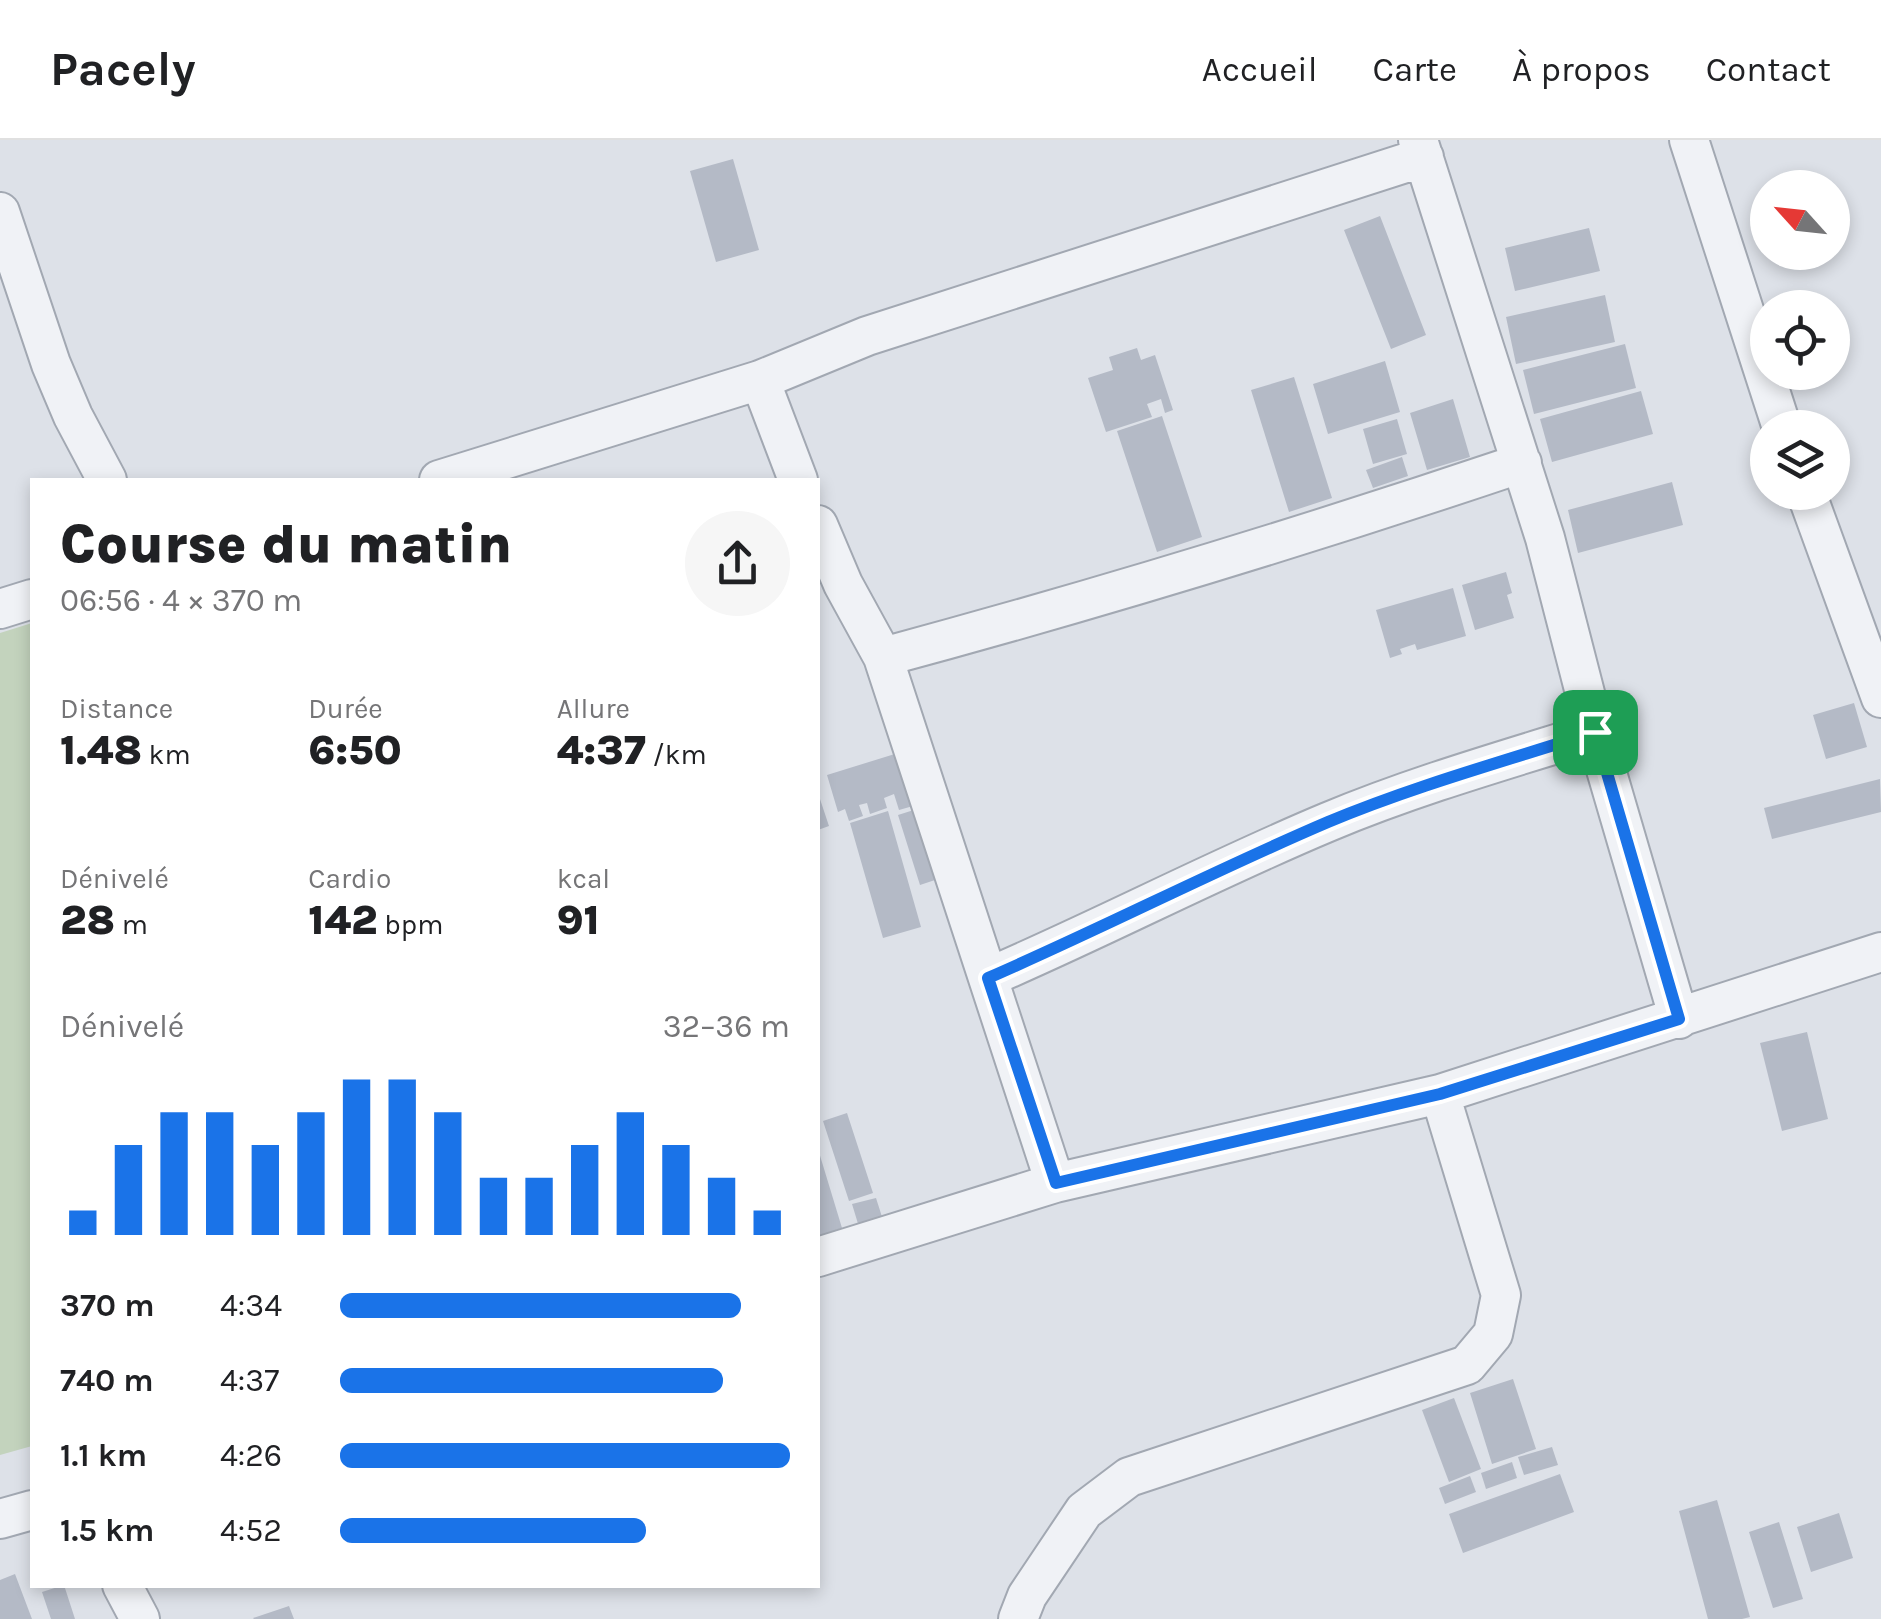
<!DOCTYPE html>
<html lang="fr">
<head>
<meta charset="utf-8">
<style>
	:root { --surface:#fff; --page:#f6f6f6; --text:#202124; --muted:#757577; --line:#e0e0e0; --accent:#1a73e8 }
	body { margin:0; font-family:Karla,sans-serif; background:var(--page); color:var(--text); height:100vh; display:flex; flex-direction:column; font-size:38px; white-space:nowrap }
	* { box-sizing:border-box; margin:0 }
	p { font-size:32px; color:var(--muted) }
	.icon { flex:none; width:55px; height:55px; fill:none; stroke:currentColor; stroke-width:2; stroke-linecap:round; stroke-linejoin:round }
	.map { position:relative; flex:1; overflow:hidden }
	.side { position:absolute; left:30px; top:338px; width:790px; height:1110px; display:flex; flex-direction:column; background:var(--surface); border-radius:0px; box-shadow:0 5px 15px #0003 }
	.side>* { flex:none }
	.needle { width:65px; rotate:297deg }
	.tools { position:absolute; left:1750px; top:30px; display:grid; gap:20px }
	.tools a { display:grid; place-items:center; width:100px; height:100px; border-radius:50%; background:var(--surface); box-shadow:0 5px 15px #0003; font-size:50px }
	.pin { position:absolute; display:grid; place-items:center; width:85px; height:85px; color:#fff; margin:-42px; border-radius:20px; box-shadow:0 5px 15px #0006 }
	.round { display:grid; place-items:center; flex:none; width:105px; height:105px; border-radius:52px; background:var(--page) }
	.head { display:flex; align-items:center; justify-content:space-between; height:170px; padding:0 30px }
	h1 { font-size:55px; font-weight:800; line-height:75px }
	.metrics { display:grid; grid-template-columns:repeat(3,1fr); gap:15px; height:170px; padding:10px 30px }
	.metrics div { display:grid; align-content:center }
	.metrics b { font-size:42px; font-weight:800 }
	.metrics small { font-size:28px; font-weight:400 }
	.metrics p { font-size:28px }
	.chart { height:280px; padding:20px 30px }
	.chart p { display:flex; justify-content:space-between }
	.chart svg { width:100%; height:180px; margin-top:10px; stroke:var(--accent); stroke-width:6 }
	ul { padding:0 30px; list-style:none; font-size:32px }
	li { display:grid; grid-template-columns:160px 120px 1fr; align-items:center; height:75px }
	li i { height:25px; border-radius:12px; background:var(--accent) }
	header { display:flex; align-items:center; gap:60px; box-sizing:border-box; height:140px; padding:0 50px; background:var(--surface); border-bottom:2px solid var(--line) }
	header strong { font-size:48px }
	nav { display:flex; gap:55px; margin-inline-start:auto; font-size:35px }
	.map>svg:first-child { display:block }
	.green { fill:#c3d3bd }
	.building { fill:#b4bac6 }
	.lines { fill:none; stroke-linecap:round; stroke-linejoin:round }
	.street-casing { stroke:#a2a8b2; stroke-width:42 }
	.street { stroke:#f0f2f6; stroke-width:38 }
	.route-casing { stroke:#fff; stroke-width:20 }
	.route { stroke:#1a73e8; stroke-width:12 }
</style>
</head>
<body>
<header>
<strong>Pacely</strong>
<nav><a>Accueil</a><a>Carte</a><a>À propos</a><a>Contact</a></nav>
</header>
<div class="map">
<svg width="1881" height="1479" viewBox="0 0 1881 1479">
	<rect width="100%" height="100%" fill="#dde1e8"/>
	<path class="green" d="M32,483V1306L0,1315V493Z"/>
	<path class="building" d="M733,19L759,110L716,122L690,31Z
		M1380,76L1426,195L1391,209L1344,90Z
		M1589,88L1600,131L1515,151L1505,108Z
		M1605,155L1615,202L1516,224L1506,177Z
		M1625,204L1636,248L1534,274L1523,230Z
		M1137,208L1141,220L1155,215L1173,270L1165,273L1161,259L1147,264L1152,277L1106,292L1088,238L1113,230L1109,217Z
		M1385,221L1400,272L1328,294L1313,244Z
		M1294,237L1332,358L1289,372L1251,250Z
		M1641,251L1653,294L1552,322L1540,279Z
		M1453,259L1470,317L1427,330L1410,273Z
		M1162,276L1202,397L1157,412L1117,291Z
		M1397,279L1407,314L1373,324L1363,289Z
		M1402,317L1408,336L1373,348L1366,330Z
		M1672,342L1683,385L1578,413L1568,370Z
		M1506,432L1512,453L1507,455L1514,478L1475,490L1462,445Z
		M1453,448L1466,496L1417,510L1415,504L1400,509L1402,514L1390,518L1376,470Z
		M1854,563L1867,607L1826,619L1813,575Z
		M898,613L913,666L899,670L894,654L884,658L887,668L870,674L867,663L859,665L863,676L849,681L845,669L838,672L827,635Z
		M1880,639L1881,672L1772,699L1764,668Z
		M818,653L829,686L818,690Z
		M917,669L938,739L920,745L898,675Z
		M888,671L921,787L883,798L850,683Z
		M1807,892L1828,979L1782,991L1760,903Z
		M847,973L873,1053L849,1061L823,981Z
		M818,1009L842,1088L818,1096Z
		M876,1058L883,1080L859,1087L852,1064Z
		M1513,1239L1536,1309L1492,1324L1470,1253Z
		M1454,1258L1481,1329L1449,1342L1422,1270Z
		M1552,1307L1558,1325L1524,1335L1518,1317Z
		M1512,1322L1517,1338L1486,1349L1481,1333Z
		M1560,1334L1574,1372L1463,1413L1449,1374Z
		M1470,1336L1476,1352L1445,1364L1439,1348Z
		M1717,1360L1750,1477L1742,1479H1708L1679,1371Z
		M1839,1373L1853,1418L1811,1432L1797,1387Z
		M1779,1382L1803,1459L1773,1468L1749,1392Z
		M15,1434L32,1479H0V1440Z
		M64,1445L75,1479H51L42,1452Z
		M289,1466L294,1479H254L253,1478Z"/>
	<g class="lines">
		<g class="street-casing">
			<path id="street" d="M1418,0L1545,398L1595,592L1679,879
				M1689,0L1782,288
				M0,72L51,224L73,276L107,340
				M760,240L798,340
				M439,340L760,240L867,196L1424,17
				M1806,352L1881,558
				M818,385L843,444L883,517L1055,1043
				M0,469L32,459
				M883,517C1098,459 1311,394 1522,323
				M989,837C1103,788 1213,730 1328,682C1414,646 1505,620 1595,592
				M818,1117L1055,1043L1440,954L1881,812
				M0,1379L32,1370
				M122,1445L140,1479
				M1018,1479L1027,1456L1084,1371L1129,1337L1467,1225L1493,1194L1501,1155L1440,954"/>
		</g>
		<use href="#street" class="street"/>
	</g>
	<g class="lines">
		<g class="route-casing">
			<path id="route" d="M1595,592L1679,879L1440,954L1056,1043L988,838C1103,788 1213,731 1328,682C1414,646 1505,621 1595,592Z"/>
		</g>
		<use href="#route" class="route"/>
	</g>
</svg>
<div class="tools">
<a><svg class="needle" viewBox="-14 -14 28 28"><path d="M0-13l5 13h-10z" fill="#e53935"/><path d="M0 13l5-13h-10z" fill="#757577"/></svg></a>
<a><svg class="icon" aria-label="locate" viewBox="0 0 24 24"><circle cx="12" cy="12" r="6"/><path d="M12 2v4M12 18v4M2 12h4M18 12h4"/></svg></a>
<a><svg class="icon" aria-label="layers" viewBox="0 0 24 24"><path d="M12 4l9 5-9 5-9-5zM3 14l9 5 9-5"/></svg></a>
</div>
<div class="pin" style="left:1595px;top:592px;background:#1e9e55"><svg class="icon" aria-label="arrive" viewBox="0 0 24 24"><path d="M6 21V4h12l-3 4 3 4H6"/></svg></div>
<section class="side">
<div class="head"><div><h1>Course du matin</h1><p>06:56 · 4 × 370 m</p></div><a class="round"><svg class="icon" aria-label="share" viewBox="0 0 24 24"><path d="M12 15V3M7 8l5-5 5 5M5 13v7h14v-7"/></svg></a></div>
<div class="metrics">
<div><p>Distance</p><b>1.48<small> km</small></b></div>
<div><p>Durée</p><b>6:50</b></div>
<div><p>Allure</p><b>4:37<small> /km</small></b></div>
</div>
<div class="metrics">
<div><p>Dénivelé</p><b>28<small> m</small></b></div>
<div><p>Cardio</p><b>142<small> bpm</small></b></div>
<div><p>kcal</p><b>91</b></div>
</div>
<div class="chart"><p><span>Dénivelé</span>32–36 m</p>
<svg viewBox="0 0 160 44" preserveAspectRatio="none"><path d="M5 44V38M15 44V22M25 44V14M35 44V14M45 44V22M55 44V14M65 44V6M75 44V6M85 44V14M95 44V30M105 44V30M115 44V22M125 44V14M135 44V22M145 44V30M155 44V38"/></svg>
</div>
<ul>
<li><b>370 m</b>4:34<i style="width:89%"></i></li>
<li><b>740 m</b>4:37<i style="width:85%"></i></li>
<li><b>1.1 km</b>4:26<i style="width:100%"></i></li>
<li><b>1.5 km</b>4:52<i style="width:68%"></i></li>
</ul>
</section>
</div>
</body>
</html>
